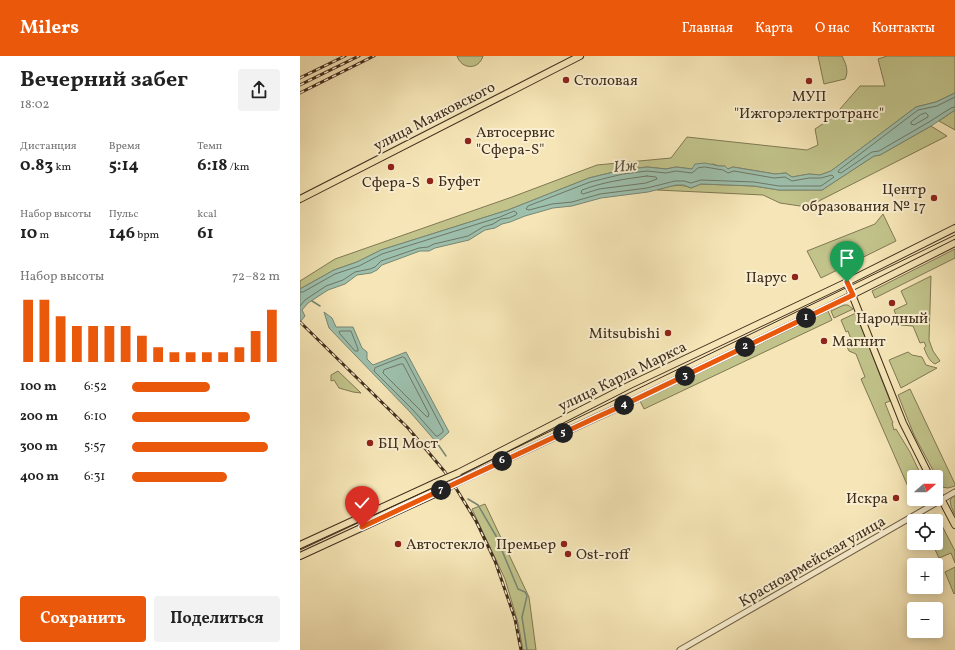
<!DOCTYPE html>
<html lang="ru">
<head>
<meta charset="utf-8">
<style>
	:root { --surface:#fff; --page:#f2f2f2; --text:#222; --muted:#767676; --accent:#ea580c }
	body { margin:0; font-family:Vollkorn,serif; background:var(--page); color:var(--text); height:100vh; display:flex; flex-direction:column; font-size:15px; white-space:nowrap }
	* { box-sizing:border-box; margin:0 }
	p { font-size:13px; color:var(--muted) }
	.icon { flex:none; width:22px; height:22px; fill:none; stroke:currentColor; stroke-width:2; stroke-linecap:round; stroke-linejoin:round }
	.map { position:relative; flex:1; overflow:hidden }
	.drawer { display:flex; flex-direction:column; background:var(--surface); width:300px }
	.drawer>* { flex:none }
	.needle { width:26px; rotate:69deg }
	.buttons { position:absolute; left:607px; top:414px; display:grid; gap:8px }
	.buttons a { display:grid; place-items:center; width:36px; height:36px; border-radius:4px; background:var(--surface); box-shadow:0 2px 10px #0003; font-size:20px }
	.pin { position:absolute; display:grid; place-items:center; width:34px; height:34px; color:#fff; margin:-41px -17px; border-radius:50% 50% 50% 0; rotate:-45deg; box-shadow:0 0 4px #0007 }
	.pin .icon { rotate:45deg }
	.km { position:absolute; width:20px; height:20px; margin:-10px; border-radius:50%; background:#222; color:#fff; font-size:11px; line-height:20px; text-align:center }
	.round { display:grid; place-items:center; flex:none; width:42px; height:42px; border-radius:4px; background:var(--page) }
	.headline { display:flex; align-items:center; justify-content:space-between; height:68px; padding:0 20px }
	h1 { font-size:22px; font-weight:700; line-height:30px }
	.stats { display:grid; grid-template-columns:repeat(3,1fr); gap:6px; height:68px; padding:4px 20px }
	.stats div { display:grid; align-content:center }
	.stats b { font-size:17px; font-weight:700 }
	.stats small { font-size:11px; font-weight:400 }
	.stats p { font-size:11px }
	.chart { height:112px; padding:8px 20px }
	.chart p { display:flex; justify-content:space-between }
	.chart svg { width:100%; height:72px; margin-top:4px; stroke:var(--accent); stroke-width:6 }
	.button { display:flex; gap:8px; margin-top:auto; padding:8px 20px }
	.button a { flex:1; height:46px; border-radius:4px; background:var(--accent); color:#fff; font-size:16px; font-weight:700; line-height:46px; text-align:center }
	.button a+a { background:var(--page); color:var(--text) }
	ul { padding:0 20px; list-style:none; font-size:13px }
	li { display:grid; grid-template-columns:64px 48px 1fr; align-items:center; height:30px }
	li i { height:10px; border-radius:5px; background:var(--accent) }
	header { display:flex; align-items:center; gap:24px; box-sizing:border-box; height:56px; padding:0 20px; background:var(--accent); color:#fff }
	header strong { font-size:19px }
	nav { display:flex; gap:22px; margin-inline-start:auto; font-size:14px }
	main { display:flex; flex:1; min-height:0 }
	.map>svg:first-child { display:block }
	.green { fill:#c1c38a; stroke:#817854 }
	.water { fill:#9dc0ad; stroke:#788674 }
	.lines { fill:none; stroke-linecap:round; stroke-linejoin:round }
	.shore { stroke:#6f7766; stroke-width:1 }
	.stream { stroke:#788674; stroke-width:1.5 }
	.minor-casing { stroke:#6e5c44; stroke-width:7 }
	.major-casing { stroke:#412e1e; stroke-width:8 }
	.minor { stroke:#f9efd0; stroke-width:5 }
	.major { stroke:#f6e6b7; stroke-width:6 }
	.tram { stroke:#412e1e; stroke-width:1 }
	.rail-casing { stroke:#412e1e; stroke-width:3 }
	.rail { stroke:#f9efd0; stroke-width:1.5; stroke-dasharray:4.5; stroke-linecap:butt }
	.major-bridge-casing { stroke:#412e1e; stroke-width:8; stroke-linecap:butt }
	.major-bridge { stroke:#f6e6b7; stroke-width:6 }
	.route-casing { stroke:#fff; stroke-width:8 }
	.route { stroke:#ea580c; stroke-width:5 }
	.poi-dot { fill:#8f2418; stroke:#f9efd0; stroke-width:1.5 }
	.labels { text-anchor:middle; stroke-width:4; stroke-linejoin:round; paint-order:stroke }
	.poi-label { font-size:15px; fill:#412e1e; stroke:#f9efd0; text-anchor:start }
	.street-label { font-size:15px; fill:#412e1e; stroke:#f9efd0 }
	.water-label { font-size:16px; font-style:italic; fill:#585242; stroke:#f9efd0 }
</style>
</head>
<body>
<header>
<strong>Milers</strong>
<nav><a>Главная</a><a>Карта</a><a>О нас</a><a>Контакты</a></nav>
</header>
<main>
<section class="drawer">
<div class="headline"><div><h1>Вечерний забег</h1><p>18:02</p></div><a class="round"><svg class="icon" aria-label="share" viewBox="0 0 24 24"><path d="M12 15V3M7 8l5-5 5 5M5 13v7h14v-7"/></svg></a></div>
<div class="stats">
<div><p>Дистанция</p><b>0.83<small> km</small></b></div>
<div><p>Время</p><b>5:14</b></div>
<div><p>Темп</p><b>6:18<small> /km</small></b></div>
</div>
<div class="stats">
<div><p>Набор высоты</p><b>10<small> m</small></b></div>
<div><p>Пульс</p><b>146<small> bpm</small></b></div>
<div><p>kcal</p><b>61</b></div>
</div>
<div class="chart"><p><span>Набор высоты</span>72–82 m</p>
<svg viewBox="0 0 160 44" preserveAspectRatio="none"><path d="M5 44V6M15 44V6M25 44V16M35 44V22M45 44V22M55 44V22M65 44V22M75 44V28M85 44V35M95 44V38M105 44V38M115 44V38M125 44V38M135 44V35M145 44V25M155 44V12"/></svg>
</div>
<ul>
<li><b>100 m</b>6:52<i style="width:53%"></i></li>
<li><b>200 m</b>6:10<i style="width:80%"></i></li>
<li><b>300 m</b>5:57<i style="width:92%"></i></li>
<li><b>400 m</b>6:31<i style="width:64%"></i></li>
</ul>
<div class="button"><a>Сохранить</a><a>Поделиться</a></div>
</section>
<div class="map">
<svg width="655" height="594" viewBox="0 0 655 594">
	<rect width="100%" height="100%" fill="#f6e6b7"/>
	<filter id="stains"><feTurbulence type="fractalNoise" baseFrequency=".005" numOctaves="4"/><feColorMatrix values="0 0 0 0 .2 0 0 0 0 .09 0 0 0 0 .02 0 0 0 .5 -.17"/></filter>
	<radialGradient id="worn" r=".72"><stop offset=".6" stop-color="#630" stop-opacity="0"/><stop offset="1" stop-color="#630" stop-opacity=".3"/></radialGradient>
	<path class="green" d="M157,0H183C179,14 162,14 157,0Z
		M518,0H542C546,8 549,15 545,23L524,28Z
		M587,0H655V37L636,46L616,51L531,115L520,119L509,118L492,121L486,117L475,118L433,111L428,113L425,110H419L413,108L392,113L376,111L366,113L347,111L322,114L289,122L208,154L81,194L57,206L34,214L0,233V225L35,203L212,141L297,109L371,102L387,81L507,94L518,89L515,73L533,61L560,30H585L578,3Z
		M655,54V74L639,65Z
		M631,70L647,80L507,151L480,147L463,139L357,134C370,130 379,127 391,132L401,128L454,130L479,134H522L574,100L580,99Z
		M583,158L596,185L521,222L507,195L575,168Z
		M655,193V202L575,242L572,235Z
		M631,220L629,284L633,295L640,305L635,308C629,305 627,299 624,292L626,290L624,286L620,287L613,270L600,269L594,254L607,248L601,235Z
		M544,249H548L553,253L534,262L531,255Z
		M528,255L532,264L344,353L340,345Z
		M556,257L590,345L585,347L593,367H592L594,374L596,373L610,396L622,421H614V443H626L616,449L561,323L565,321L556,298L549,295L545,287L551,283L548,275L546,276L541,264Z
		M608,296L612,299L622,301L626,309L637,312L601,332L589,304Z
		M38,315L61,337L53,336L39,332L34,324L31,325V319Z
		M610,333L655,428V430L648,432L642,431L614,379L598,339Z
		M655,438V459L651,450L650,444Z
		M185,448L229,541L236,594H223L218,567L205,523L172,453Z
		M636,458L655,495V507L651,497L639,502L632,487H636V465H624Z
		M655,511V537L654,538L645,516Z"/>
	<path class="water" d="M655,37V54L631,70L580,99L574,100L522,134H479L454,130L401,128L391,132L384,129H376L348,136L301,142L272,150L253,152L225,160L210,166L202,168L195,172L185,174L169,184L135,192L129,195H120L82,209L77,214L71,217L57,219L45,228L28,234L8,247L2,254L5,260L0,266V233L34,214L57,206L81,194L208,154L289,122L322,114L347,111L366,113L376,111L392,113L395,108L405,107L419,110H425L428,113L433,111L475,118L486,117L492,121L509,118L520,119L531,115L616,51L636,46Z
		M24,256L32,262L36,271H53L62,292L67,296V303L73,309L106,296L149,376L137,387L110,356L29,272Z"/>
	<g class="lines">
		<path class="shore" d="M655,41L637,50L618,54L539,114L538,116L541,117L572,96L579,95L629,66L651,52L655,51
			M626,57L628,59V61L614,69L611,68V66L620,59Z
			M405,111L423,114L428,117L434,115L474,122L485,121L492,125L509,122H521L532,119L534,121L521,130H479L454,126L401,124L391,127L384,125H375L347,132L300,138L272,146L252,148L229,154L226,153L228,150L290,126L323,118L347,115L366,117L376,115L392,117L398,112Z
			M347,120L356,121L357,123L346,127L299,133L283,138L281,137L282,134C303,126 325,123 347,120Z
			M0,236H3L35,218L59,210L82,198L200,161L214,155L217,157L216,159L209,162L201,163L193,168L183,171L168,180L134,188L128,191L119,192L81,205L75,211L70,213L55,216L43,224L26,230L5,244L0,250
			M41,275H51L58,293V295H55L40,278L39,276Z
			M103,301L105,302L143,374V376L138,380H136L113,354L74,315L75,312Z
			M101,308H103L129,358L128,361L126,360L83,317L84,314Z"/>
		<path class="stream" d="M12,245L20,250
			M137,387L146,400
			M168,443L178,449L196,480L218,533L225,536L227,540L222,561L227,594"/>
		<g class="minor-casing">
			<path id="minor" d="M380,594L655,436"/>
		</g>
		<g class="major-casing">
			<path id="major" d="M0,143L280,0
				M547,226L603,367L630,421
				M158,417L330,329L547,226L655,172
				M162,424L295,362L328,347L528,251L655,187
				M636,433L655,469
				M0,489L135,427
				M0,500L139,436"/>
		</g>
		<use href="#minor" class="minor"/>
		<use href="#major" class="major"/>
		<path class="tram" d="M0,494L160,419L655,179"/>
		<g class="rail-casing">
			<path id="rail" d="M0,22L45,0
				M0,29L59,0
				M0,37L74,0
				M0,266L108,372L145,416L157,434L176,465L195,505L215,563L221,594"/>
		</g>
		<use href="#rail" class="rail"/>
		<g class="major-bridge-casing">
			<path id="major-bridge" d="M135,427L158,417
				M139,436L162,424"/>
		</g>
		<use href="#major-bridge" class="major-bridge"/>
	</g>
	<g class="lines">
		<g class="route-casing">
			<path id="route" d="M62,471L295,362L328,347L553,239L547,226"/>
		</g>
		<use href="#route" class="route"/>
	</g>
	<g class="poi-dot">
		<circle cx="266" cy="24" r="4"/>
		<circle cx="509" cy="25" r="4"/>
		<circle cx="168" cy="85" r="4"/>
		<circle cx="91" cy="111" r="4"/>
		<circle cx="130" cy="125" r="4"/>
		<circle cx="634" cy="142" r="4"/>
		<circle cx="495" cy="221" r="4"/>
		<circle cx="592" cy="247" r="4"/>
		<circle cx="368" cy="277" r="4"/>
		<circle cx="524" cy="285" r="4"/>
		<circle cx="70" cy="387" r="4"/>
		<circle cx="596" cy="442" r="4"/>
		<circle cx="98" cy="488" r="4"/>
		<circle cx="264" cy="488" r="4"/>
		<circle cx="268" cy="498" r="4"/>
	</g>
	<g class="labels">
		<g class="poi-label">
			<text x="274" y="29">Столовая</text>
			<text x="509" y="45" text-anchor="middle">МУП<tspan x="509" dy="17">"Ижгорэлектротранс"</tspan></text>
			<text x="176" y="81">Автосервис<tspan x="176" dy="17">"Сфера-S"</tspan></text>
			<text x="138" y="130">Буфет</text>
			<text x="91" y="131" text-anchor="middle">Сфера-S</text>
			<text x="626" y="138" text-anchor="end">Центр<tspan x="626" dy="17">образования № 17</tspan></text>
			<text x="487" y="226" text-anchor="end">Парус</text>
			<text x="592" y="267" text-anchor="middle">Народный</text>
			<text x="360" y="282" text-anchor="end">Mitsubishi</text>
			<text x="532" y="290">Магнит</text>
			<text x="78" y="392">БЦ Мост</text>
			<text x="588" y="447" text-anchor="end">Искра</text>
			<text x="106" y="493">Автостекло</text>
			<text x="256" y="493" text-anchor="end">Премьер</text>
			<text x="276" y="503">Ost-roff</text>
		</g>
		<g class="street-label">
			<text transform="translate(134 60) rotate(-27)" y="5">улица Маяковского</text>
			<text transform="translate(322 320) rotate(-26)" y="5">улица Карла Маркса</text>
			<text transform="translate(512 505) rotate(-30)" y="5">Красноармейская улица</text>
		</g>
		<g class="water-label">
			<text transform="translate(325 109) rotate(-5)" y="6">Иж</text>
		</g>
	</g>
	<rect width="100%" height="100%" filter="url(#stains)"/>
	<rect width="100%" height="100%" fill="url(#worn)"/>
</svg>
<div class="buttons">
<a><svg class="needle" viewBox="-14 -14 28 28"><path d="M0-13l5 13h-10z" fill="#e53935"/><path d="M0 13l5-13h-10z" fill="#767676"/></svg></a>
<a><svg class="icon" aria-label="locate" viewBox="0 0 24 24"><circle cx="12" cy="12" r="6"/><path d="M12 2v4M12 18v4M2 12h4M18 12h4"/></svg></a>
<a>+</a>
<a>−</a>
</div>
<div class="pin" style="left:547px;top:226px;background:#1e9e55"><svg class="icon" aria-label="arrive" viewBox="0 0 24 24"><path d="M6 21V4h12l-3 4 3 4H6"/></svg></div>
<div class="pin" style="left:62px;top:471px;background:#d93025"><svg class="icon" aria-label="check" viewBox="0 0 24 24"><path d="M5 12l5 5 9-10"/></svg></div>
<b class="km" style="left:506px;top:262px">1</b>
<b class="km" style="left:445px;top:291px">2</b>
<b class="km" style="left:385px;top:320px">3</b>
<b class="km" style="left:324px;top:349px">4</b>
<b class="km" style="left:263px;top:377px">5</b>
<b class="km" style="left:202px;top:405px">6</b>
<b class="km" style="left:141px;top:434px">7</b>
</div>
</main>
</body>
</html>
